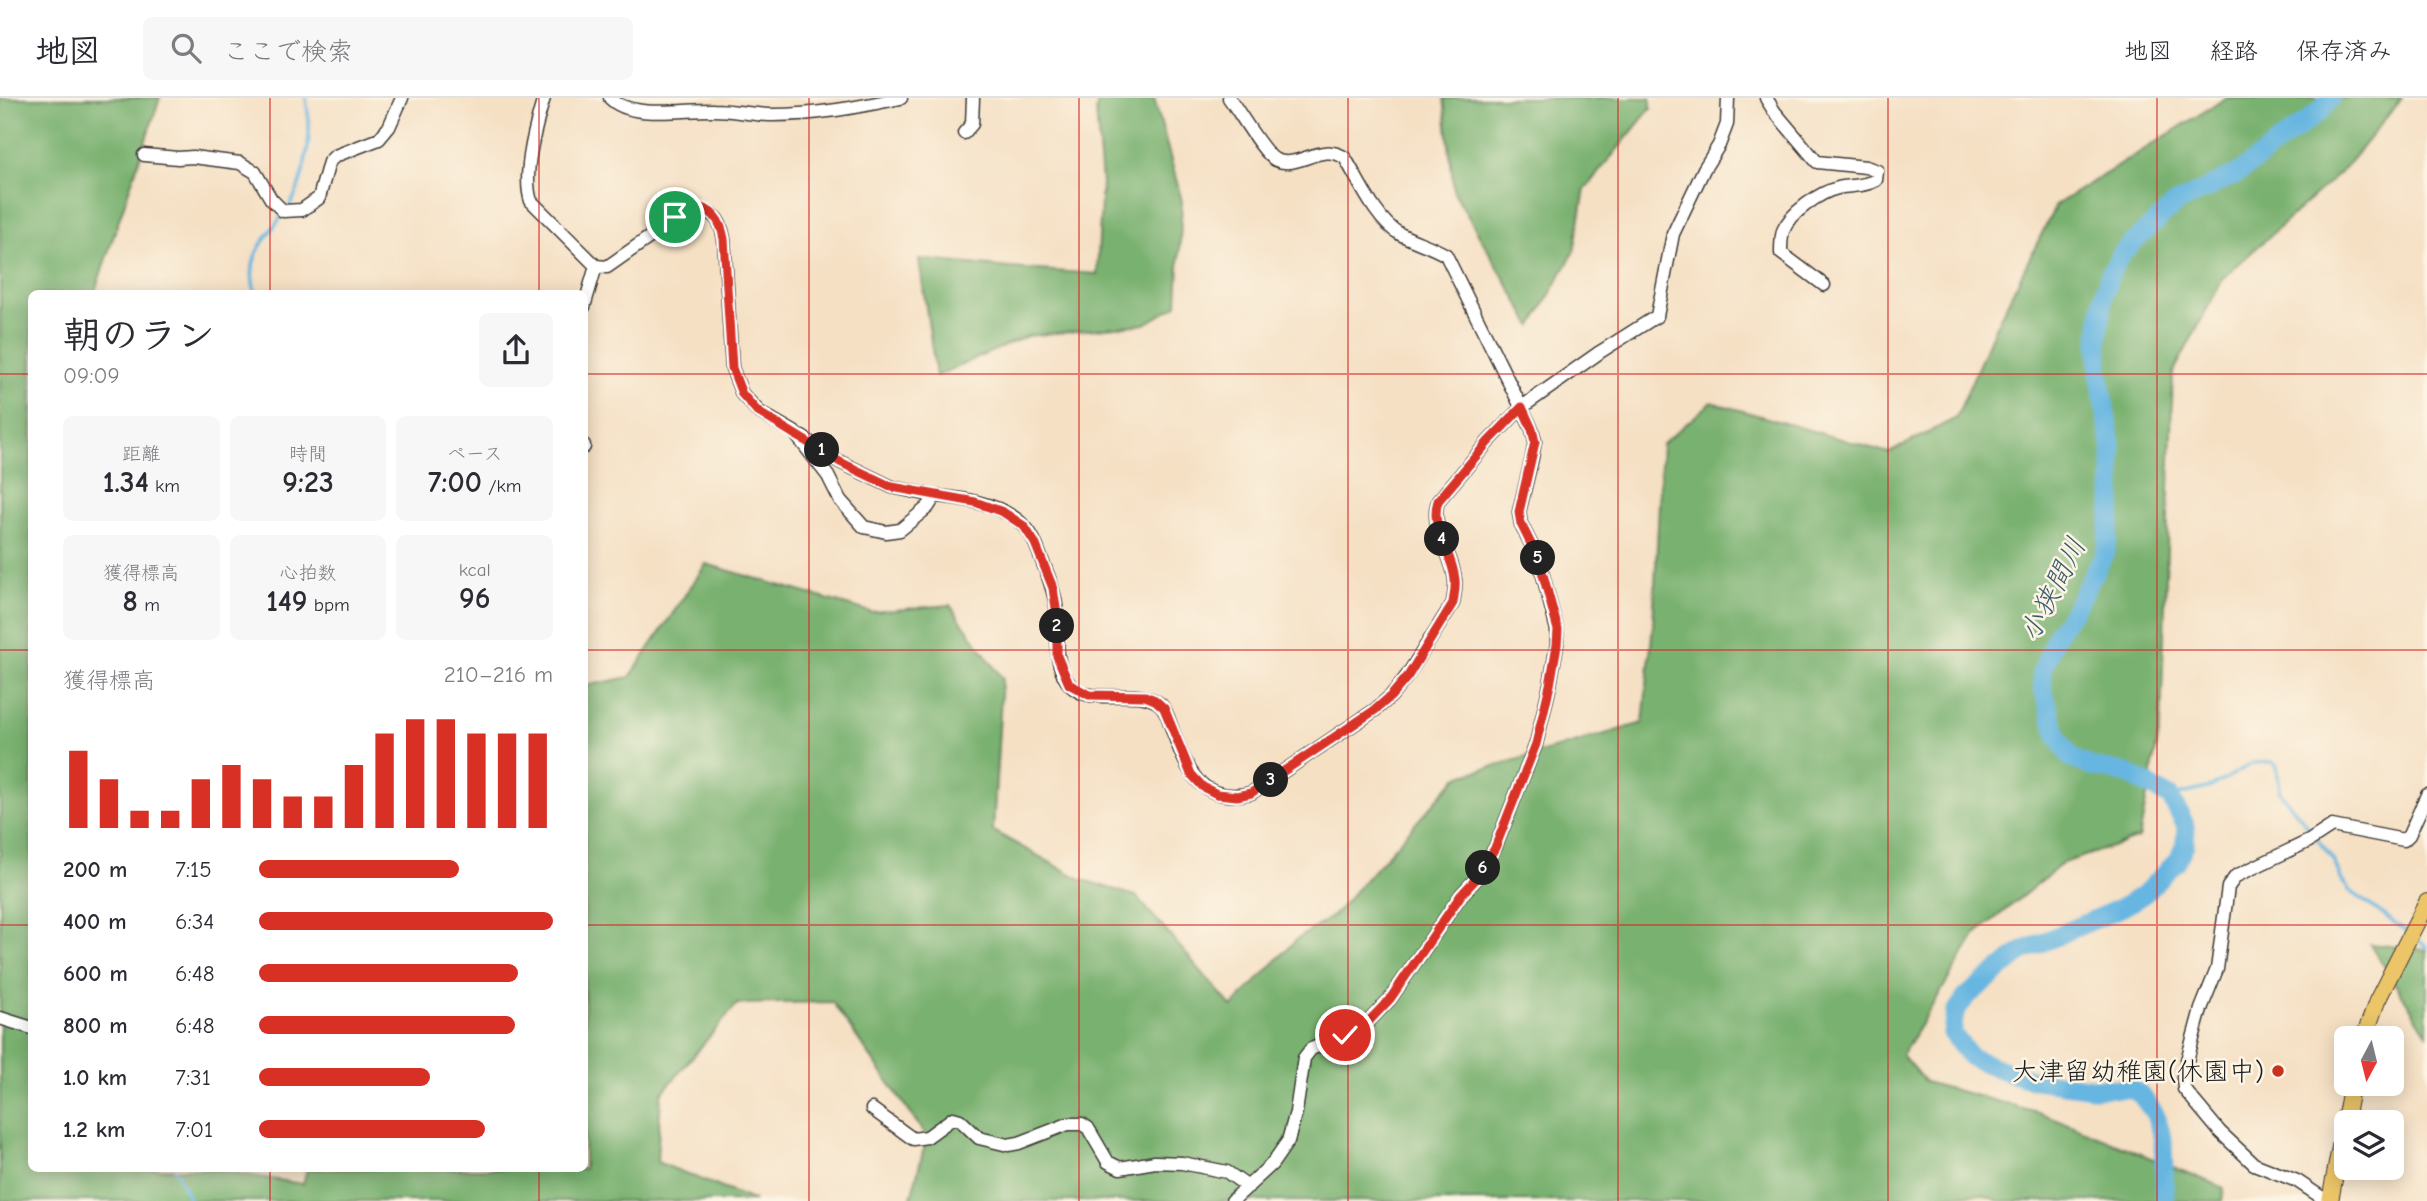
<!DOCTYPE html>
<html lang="ja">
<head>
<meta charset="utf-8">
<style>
	:root { --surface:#fff; --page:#f7f7f7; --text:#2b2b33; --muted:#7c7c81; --line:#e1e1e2; --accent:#d93025 }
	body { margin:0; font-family:"Comic Neue","Klee One",sans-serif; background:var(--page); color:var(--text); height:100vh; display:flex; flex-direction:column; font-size:26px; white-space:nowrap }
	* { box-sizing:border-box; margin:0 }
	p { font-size:23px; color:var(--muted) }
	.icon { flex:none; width:38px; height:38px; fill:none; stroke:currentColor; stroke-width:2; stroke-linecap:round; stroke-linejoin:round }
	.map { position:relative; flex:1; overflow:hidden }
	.panel { position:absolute; left:28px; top:192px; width:560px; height:882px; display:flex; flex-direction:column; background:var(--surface); border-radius:10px; box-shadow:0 4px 18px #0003 }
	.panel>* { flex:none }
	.needle { width:46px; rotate:187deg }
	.buttons { position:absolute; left:2334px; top:928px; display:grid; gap:14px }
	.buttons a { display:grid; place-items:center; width:70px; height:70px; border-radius:10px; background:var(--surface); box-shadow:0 4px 18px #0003; font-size:35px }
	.pin { position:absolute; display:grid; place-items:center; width:60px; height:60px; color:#fff; margin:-30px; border:4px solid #fff; border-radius:50%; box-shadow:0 2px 7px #0007 }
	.km { position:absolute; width:35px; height:35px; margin:-18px; border-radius:50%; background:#222; color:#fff; font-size:19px; line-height:35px; text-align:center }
	.round { display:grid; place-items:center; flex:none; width:74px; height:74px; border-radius:10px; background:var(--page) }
	.summary { display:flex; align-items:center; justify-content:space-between; height:119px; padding:0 35px }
	h1 { font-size:38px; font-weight:700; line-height:52px }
	.stats { display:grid; grid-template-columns:repeat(3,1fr); gap:10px; height:119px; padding:7px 35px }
	.stats div { display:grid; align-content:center; border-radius:10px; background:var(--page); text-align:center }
	.stats b { font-size:30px; font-weight:700 }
	.stats small { font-size:19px; font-weight:400 }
	.stats p { font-size:19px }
	.chart { height:196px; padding:14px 35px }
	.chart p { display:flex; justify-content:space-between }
	.chart svg { width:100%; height:126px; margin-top:7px; stroke:var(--accent); stroke-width:6 }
	ul { padding:0 35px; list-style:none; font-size:23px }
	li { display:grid; grid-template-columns:112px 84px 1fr; align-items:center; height:52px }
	li i { height:18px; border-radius:9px; background:var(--accent) }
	header { display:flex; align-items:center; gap:42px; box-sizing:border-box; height:98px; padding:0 35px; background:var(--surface); border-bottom:2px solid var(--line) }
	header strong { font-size:33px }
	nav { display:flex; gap:38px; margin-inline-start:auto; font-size:24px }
	.search { width:490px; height:63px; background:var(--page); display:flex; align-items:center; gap:18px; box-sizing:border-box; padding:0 24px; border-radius:10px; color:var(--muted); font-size:26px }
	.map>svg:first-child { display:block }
	.forest { fill:#79b16f; stroke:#4a6646; stroke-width:2 }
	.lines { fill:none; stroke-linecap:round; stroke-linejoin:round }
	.stream { stroke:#66b6e1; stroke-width:3.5 }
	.river { stroke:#66b6e1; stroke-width:19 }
	.minor-casing { stroke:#3d3935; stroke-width:15 }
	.major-casing { stroke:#3d3935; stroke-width:18 }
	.minor { stroke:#fff; stroke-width:12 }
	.major { stroke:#ecc569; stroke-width:16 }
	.route-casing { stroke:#fff; stroke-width:14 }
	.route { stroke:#d93025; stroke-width:9 }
	.grid { fill:none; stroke:#d62828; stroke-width:2; stroke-opacity:0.55 }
	.poi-dot { fill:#c8321e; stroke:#fcf5e5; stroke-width:2.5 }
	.labels { text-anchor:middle; stroke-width:5; stroke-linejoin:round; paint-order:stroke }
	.poi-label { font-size:26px; fill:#1c1c1c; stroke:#fcf5e5; text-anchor:end }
	.water-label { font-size:28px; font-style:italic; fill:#3a5a6b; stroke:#fcf5e5 }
</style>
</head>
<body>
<header>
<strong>地図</strong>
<div class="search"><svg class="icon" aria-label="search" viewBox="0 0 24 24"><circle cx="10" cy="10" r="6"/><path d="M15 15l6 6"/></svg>ここで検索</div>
<nav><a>地図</a><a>経路</a><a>保存済み</a></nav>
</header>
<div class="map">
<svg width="2427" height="1103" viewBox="0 0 2427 1103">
	<rect width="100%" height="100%" fill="#fcf5e5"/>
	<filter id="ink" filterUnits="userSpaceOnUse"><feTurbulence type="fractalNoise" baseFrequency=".0143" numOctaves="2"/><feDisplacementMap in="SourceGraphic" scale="14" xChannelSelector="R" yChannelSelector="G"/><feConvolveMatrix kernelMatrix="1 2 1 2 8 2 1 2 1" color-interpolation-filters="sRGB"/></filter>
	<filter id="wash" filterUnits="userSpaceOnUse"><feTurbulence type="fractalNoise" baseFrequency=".00686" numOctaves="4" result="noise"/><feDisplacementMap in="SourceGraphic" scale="28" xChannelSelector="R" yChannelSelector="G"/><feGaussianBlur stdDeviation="1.57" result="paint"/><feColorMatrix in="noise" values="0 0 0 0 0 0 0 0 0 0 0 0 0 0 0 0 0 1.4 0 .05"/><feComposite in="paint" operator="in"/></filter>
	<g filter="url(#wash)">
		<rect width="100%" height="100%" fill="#f5e0c4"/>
		<path class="forest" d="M0,0H160L94,196H32V1071H211L303,1086L307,1071H584L585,588L630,579L706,466L871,514L950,507L1002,580L993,733L1080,781L1136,798L1232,909L1296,842L1334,817L1457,679L1643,625L1653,527L1662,346L1712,304L1889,355L1956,320L1994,232L2056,107L2226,0H2402L2344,71L2224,179L2173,275L2161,625L2139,740L2063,765L1976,836L1902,957L1925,984L2041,1015L2224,1090L2222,1103H1999L1980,1096L1865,1101L1862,1103H910L927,1039L832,904L737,906L661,996L657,1064L755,1103H0Z
			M1099,0H1154L1182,103L1177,207L1145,226L1027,238L936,278L919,161L1010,170L1097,176L1102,85L1096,12Z
			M1444,0H1651V10L1585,91L1574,154L1532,228L1454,94Z
			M2370,846L2427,852V936Z"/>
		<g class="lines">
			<path class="stream" d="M289,108C301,93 310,48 309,28C309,19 307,9 306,0
				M256,196C244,161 263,143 283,117
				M2170,699L2211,689L2253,665L2273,664L2277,668L2280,694L2314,736
				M2318,742L2334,763L2342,783L2349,792L2406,833
				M2415,840L2427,849
				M175,1071L190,1103"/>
			<path class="river" d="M2165,1103L2163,1041L2155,1016L2140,996L2130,991L2093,990L2029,981L2010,975L1970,959L1952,935L1955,915L1966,899L2023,853L2125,808L2144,796L2177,763L2185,747L2186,728L2170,699L2128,676L2092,669L2071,660L2057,637L2043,591L2042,573L2058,533L2072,515L2106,453L2112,410V354L2099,273L2098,242L2104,196L2110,175L2123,154L2174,107L2240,74L2319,14L2331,0"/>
		</g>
	</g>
	<g filter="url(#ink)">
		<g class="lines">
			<g class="minor-casing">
				<path id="minor" d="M544,0C536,26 522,77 531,103L596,168
					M610,0C631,22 685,11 714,12C733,12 753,17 773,17C816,17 859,9 901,0
					M1229,0C1239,13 1264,57 1276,62C1299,72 1321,43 1345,60C1359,83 1377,124 1400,136C1415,144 1431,148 1446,157L1532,331L1535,343L1532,360L1519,414L1521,426L1539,462L1557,532V546L1550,587L1536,646L1495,750L1476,781L1461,797L1390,901L1369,923L1345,938L1311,951L1304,960L1296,1014L1288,1043L1272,1066L1232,1103
					M1766,0L1774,13L1817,64L1866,69L1877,73L1876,82C1864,89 1851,87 1838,90C1820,94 1790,115 1783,133C1781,140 1781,148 1781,155L1824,187
					M964,35L972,26L973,0
					M144,57L178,60L193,59L240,65L255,74L271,101L283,113L302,112L319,100L329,64L335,58L379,41L389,29L402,0
					M596,168L607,169L690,111C713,112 720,119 724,141L732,270L742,296L759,314L794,334L828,378L840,402L864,429L886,434L900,432L928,409L935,398C964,400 1003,406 1024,428C1034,437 1038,453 1043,465C1050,482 1056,498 1057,516C1059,540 1053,562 1067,583C1087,613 1136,585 1161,607C1167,613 1169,623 1172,631C1187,671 1199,707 1251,695L1375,612L1391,598L1407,578L1453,505C1454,497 1456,490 1455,482C1453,455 1429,430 1438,403L1488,344L1522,309L1600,254L1657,218L1673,136L1704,71L1719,47L1727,26L1728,0
					M584,209L596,168
					M802,339L840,364L892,389L935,398
					M584,347V349
					M0,920L32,930
					M872,1011L913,1041L927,1039L953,1020L960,1022L979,1040L1008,1047L1019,1045L1068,1026H1082L1088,1030L1108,1064L1120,1070L1155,1064L1182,1065L1227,1074L1248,1089
					M2327,1103L2297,1083L2254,1066L2220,1034L2184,991L2183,979L2186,966L2201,911L2217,871L2228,789L2236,778L2309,743L2332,728L2404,742L2409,737L2427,697"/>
			</g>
			<g class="major-casing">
				<path id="major" d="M2364,940L2377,903L2427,804
					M2330,1103L2352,985"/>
			</g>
			<use href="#minor" class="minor"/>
			<use href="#major" class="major"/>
		</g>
	</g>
	<g class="lines" filter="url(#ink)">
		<g class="route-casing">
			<path id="route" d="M675,119C679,117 685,112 690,111C712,106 721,124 724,141L732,270L742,296L758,314L840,364L892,389L975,404L1003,414L1024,428L1035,445L1053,490L1057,517V558L1069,586L1089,597L1145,598L1155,602L1164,610L1191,676L1203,689L1217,696L1237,698L1251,695L1375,612L1391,598L1408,578L1453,505C1454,497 1456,490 1455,482C1453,455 1429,430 1438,403L1488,344L1522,309L1532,331L1535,344L1519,414L1521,426L1539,462L1558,532L1557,547L1550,587L1536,646L1495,750L1476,781L1461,797L1390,901L1369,923L1345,937"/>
		</g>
		<use href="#route" class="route"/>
	</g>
	<path class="grid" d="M270,0V196M539,0V196M809,0V1103M1079,0V1103M1348,0V1103M1618,0V1103M1888,0V1103M2157,0V1103M0,276H32M584,276H2427M0,552H32M584,552H2427M0,827H32M584,827H2427M270,1071V1103M539,1071V1103"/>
	<circle class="poi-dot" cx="2278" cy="973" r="7"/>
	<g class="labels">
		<g class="poi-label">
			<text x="2264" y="982">大津留幼稚園(休園中)</text>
		</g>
		<g class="water-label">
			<text transform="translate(2052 491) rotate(-63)" y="10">小狭間川</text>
		</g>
	</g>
</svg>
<div class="buttons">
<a><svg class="needle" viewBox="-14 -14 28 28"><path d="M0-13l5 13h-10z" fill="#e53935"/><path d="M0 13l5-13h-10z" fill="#7c7c81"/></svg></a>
<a><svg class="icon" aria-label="layers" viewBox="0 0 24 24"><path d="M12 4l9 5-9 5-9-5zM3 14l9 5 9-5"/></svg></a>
</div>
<div class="pin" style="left:675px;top:119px;background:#1e9e55"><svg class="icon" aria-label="arrive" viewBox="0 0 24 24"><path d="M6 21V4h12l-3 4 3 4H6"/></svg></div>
<div class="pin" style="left:1345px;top:937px;background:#d93025"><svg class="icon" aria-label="check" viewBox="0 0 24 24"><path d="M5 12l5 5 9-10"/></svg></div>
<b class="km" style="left:822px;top:352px">1</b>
<b class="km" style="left:1057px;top:528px">2</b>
<b class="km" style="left:1271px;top:682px">3</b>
<b class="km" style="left:1442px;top:441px">4</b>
<b class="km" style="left:1538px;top:460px">5</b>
<b class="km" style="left:1483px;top:770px">6</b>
<section class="panel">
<div class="summary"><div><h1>朝のラン</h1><p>09:09</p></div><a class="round"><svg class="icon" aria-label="share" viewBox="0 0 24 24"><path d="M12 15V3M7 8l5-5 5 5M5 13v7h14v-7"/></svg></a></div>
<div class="stats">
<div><p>距離</p><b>1.34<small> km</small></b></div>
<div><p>時間</p><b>9:23</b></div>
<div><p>ペース</p><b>7:00<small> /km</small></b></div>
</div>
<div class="stats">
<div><p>獲得標高</p><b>8<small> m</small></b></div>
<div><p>心拍数</p><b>149<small> bpm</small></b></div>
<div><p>kcal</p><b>96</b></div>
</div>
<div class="chart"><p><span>獲得標高</span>210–216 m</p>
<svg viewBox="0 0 160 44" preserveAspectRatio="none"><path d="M5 44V17M15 44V27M25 44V38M35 44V38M45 44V27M55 44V22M65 44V27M75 44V33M85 44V33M95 44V22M105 44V11M115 44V6M125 44V6M135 44V11M145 44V11M155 44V11"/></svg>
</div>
<ul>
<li><b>200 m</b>7:15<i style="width:68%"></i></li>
<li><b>400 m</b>6:34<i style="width:100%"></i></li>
<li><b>600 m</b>6:48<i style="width:88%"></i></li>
<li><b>800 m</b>6:48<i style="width:87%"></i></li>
<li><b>1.0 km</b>7:31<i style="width:58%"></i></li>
<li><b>1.2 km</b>7:01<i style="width:77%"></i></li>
</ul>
</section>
</div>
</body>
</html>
